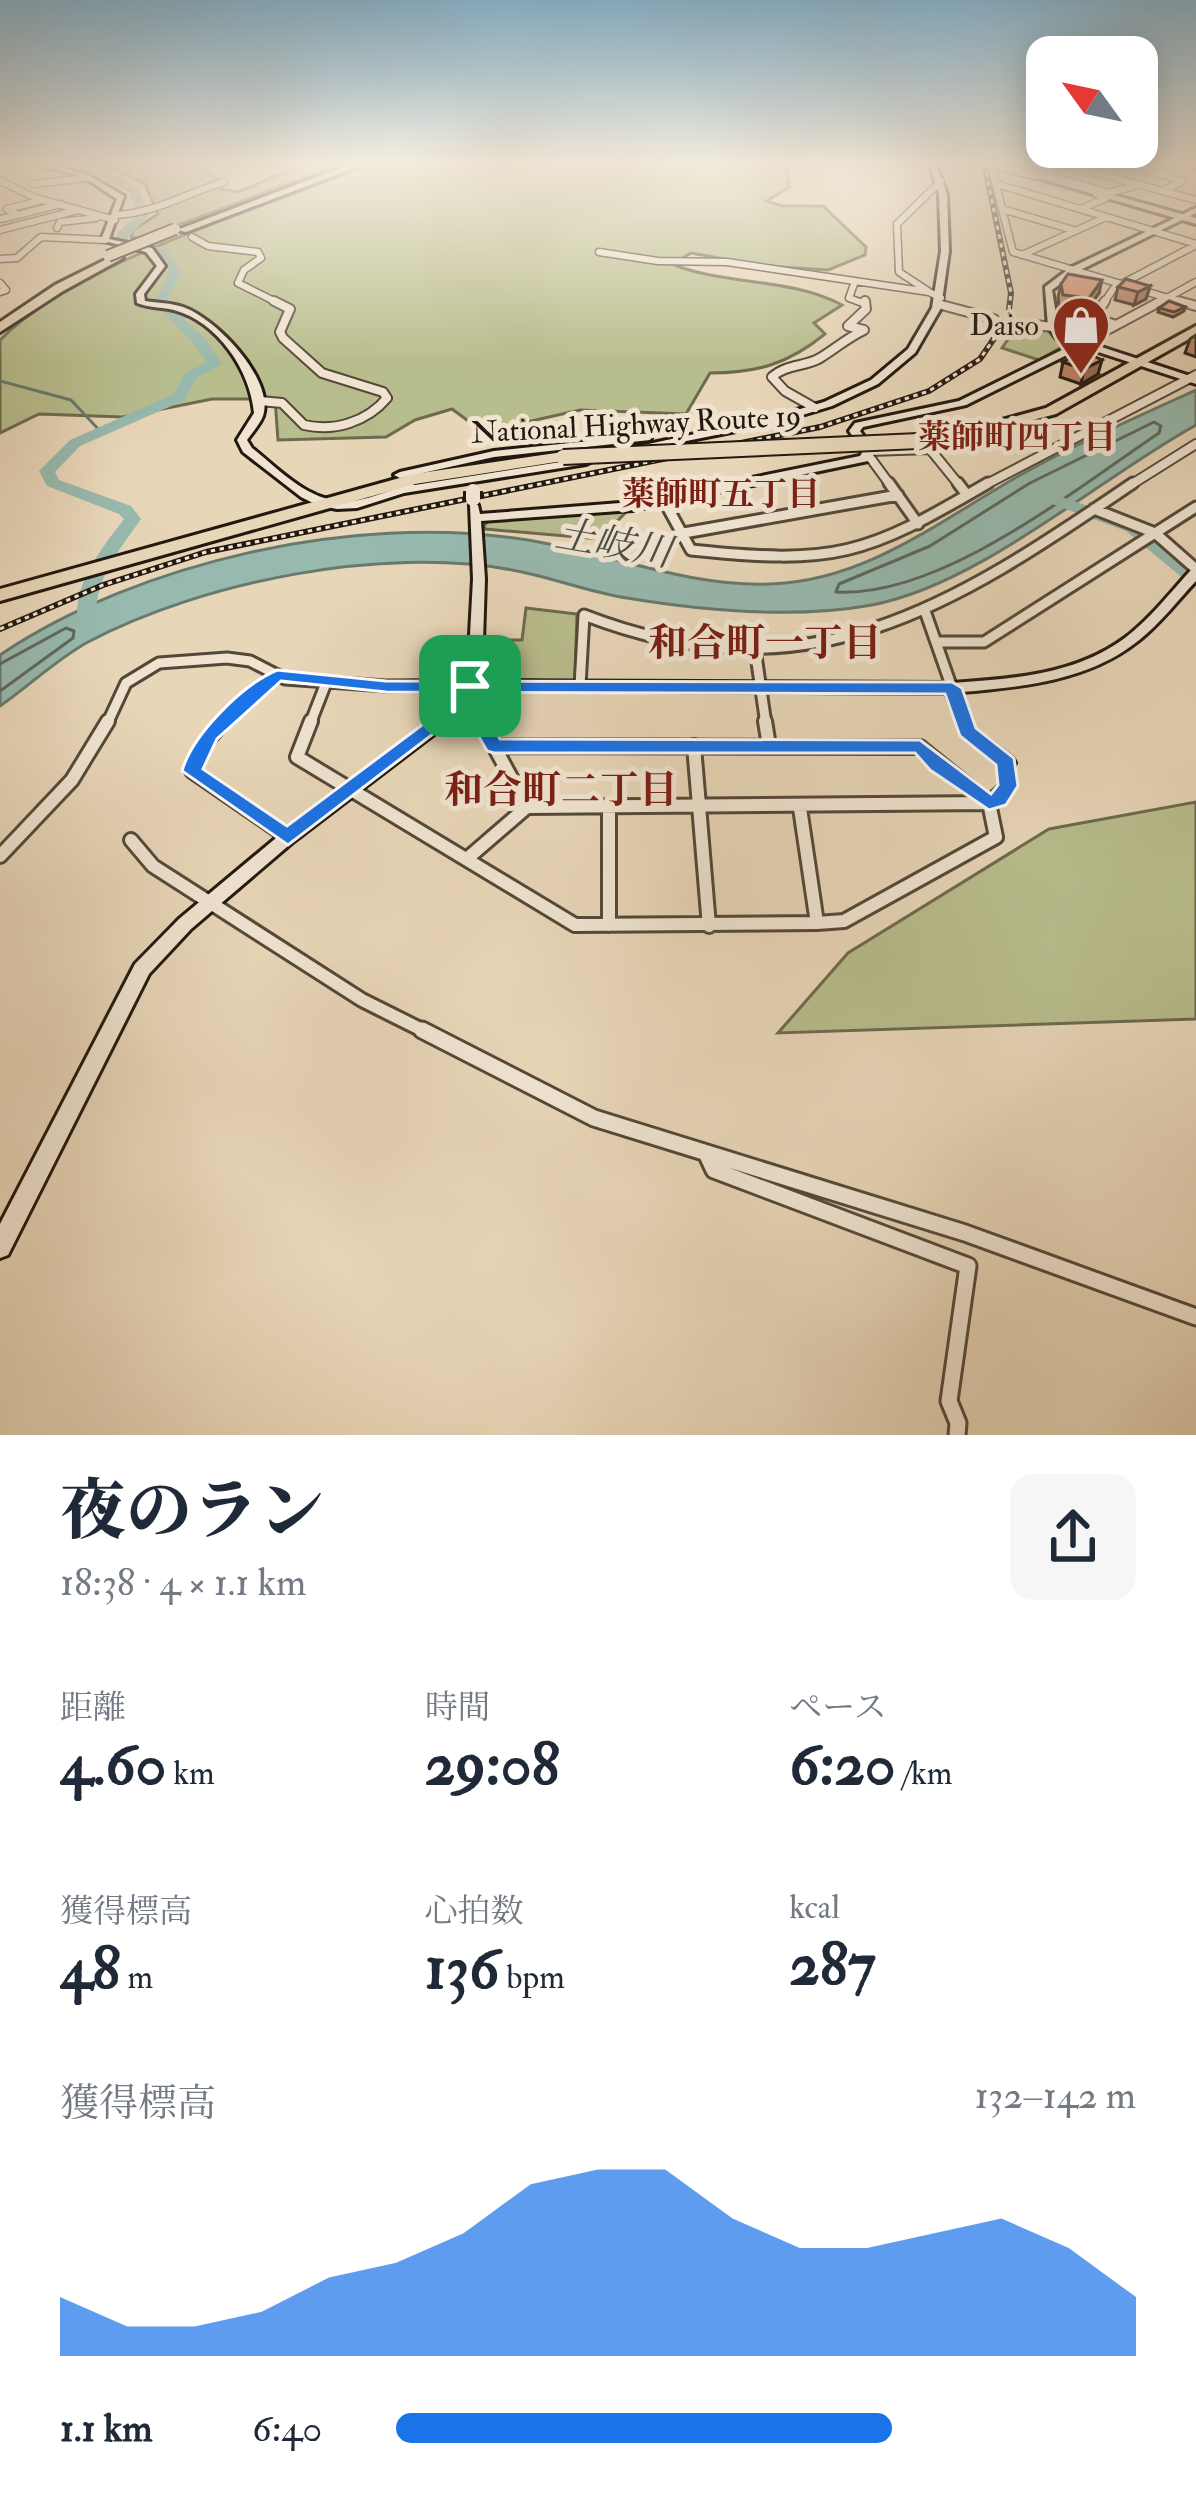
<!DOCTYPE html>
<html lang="ja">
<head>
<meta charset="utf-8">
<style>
	:root { --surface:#fff; --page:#f6f6f7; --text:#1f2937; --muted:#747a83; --accent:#1a73e8 }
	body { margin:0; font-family:"IM FELL Double Pica","Noto Serif JP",serif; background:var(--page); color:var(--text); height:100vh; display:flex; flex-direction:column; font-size:45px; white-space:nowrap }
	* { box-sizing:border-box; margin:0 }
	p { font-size:39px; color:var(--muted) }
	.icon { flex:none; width:66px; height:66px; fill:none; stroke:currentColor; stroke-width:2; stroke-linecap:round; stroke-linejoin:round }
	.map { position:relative; height:1435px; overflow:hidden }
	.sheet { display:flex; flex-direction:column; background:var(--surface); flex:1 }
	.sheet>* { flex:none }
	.needle { width:78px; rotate:303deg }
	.buttons { position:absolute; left:1026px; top:36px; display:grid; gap:24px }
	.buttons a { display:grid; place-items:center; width:132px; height:132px; border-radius:24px; background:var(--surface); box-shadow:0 6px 30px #0003; font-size:60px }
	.pin { position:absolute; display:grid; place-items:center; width:102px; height:102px; color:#fff; margin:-51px; border-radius:24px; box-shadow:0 6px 18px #0006 }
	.round { display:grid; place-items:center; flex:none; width:126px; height:126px; border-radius:24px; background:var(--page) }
	.head { display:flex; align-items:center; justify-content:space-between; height:204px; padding:0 60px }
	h1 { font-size:66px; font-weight:800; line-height:90px }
	.figures { display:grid; grid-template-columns:repeat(3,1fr); gap:18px; height:204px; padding:12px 60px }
	.figures div { display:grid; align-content:center }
	.figures b { font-size:60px; font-weight:800 }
	.figures small { font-size:33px; font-weight:400 }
	.figures p { font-size:33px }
	.chart { height:336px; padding:24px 60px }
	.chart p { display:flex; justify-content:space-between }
	.chart svg { width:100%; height:216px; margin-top:12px; fill:var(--accent); opacity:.7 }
	ul { padding:0 60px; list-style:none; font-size:39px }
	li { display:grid; grid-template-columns:192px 144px 1fr; align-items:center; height:90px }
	li i { height:30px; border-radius:15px; background:var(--accent) }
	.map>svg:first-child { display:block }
	.green { fill:#b8bd8d; stroke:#6d6a4e; stroke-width:3 }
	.water { fill:#97b9ae; stroke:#68796e; stroke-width:3 }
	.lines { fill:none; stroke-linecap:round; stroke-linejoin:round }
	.shore { stroke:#5c685e; stroke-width:3 }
	.stream { stroke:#68796e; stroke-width:3 }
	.river { fill:#97b9ae; fill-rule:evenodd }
	.street-far4-casing { stroke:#544839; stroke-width:9 }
	.street-far3-casing { stroke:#544839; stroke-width:12 }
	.street-far2-casing { stroke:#544839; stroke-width:15 }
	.street-far1-casing { stroke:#544839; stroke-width:18 }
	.street-casing { stroke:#544839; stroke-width:21 }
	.secondary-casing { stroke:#22180f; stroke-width:6 }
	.primary-casing { stroke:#22180f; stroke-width:6 }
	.highway-casing { stroke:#22180f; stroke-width:6 }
	.street-far4 { stroke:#f0e4d1; stroke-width:6 }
	.street-far3 { stroke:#f0e4d1; stroke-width:8 }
	.street-far2 { stroke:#f0e4d1; stroke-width:9 }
	.street-far1 { stroke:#f0e4d1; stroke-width:12 }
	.street { stroke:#f0e4d1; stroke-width:15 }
	.secondary { fill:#f0e4d1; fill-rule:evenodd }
	.primary { fill:#e8d6b8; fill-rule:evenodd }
	.highway { fill:#e8d6b8; fill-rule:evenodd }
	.rail-casing { stroke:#22180f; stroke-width:6 }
	.rail { stroke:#f0e4d1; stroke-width:3; stroke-dasharray:4.5; stroke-linecap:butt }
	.secondary-bridge-casing { stroke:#22180f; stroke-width:20; stroke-linecap:butt }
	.primary-bridge-casing { stroke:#22180f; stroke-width:12; stroke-linecap:butt }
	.highway-bridge-far1-casing { stroke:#22180f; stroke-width:14; stroke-linecap:butt }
	.highway-bridge-casing { stroke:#22180f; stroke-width:18; stroke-linecap:butt }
	.secondary-bridge { stroke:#f0e4d1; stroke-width:14 }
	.primary-bridge { stroke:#e8d6b8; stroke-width:9 }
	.highway-bridge-far1 { stroke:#e8d6b8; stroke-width:10 }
	.highway-bridge { stroke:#e8d6b8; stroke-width:14 }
	.wall { fill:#be8169; stroke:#22180f; stroke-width:3 }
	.shaded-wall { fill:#9b6955; stroke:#22180f; stroke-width:3 }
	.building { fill:#dd967a; stroke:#22180f; stroke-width:3 }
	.route { fill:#1a73e8; stroke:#fff; stroke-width:3; fill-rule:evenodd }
	.labels { text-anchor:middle; stroke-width:10; stroke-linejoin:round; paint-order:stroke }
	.far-poi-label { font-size:30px; fill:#22180f; stroke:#f0e4d1; text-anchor:end }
	.far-street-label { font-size:30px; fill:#22180f; stroke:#f0e4d1 }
	.far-neighbourhood-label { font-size:33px; font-weight:bold; fill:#7a1f14; stroke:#f0e4d1 }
	.water-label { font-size:39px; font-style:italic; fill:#4b5047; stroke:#f0e4d1 }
	.neighbourhood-label { font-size:39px; font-weight:bold; fill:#7a1f14; stroke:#f0e4d1 }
</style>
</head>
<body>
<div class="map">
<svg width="1196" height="1435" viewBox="0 0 1196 1435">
	<rect width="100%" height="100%" fill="#e8d6b8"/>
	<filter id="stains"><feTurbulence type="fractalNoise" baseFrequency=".00167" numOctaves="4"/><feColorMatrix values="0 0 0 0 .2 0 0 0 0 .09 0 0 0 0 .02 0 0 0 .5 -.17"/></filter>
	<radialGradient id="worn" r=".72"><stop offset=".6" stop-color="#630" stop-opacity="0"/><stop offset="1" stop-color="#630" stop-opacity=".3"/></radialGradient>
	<path class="green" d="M101,162H211L208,171L218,179L203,186L238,192L302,165L346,162L141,239L131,237L133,230L158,214L145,184Z
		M375,162H786L789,187L767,201L782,206H823L866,247L865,255L828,270L763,266L691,253L672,264C726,286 790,277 842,305L814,323L825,334C788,364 757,373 710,373L686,414L580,410L483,432L452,409L415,420L386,437L278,440L275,399H212L123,417L39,414L0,433V340C83,257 266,209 375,162Z
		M1019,324L1045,327L1069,343L1039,360L1002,348Z
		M629,509L600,539L485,529L484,525L490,520Z
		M526,608L577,614L575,681L493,679L498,640H522Z
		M1196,802V1019L778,1033L848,953L1049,829Z"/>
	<path class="water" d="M1196,390V425C1098,479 981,584 872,605C794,619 705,611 627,598C588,592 551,577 512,570C383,546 204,581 88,642C57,659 29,686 0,706V655C140,561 354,514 521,539C604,551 684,587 770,584C868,581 943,518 1024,473C1080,442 1139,416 1196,390Z"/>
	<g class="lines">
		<path class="shore" d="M1154,422L1161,426L1159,433C1074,490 941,598 836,592L839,584L930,546L1030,483Z
			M0,664L66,628L74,631L73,638L0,691"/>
		<path class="stream" d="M0,381L71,400L101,432"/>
		<path class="river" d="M74,162H87L139,189L148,216L127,239L168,250L181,272L166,302L204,338L222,364L195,379L185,400L80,446L55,472L59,480L131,506L141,519C115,556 89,585 98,633L88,639L78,633C71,585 97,555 124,519L119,514L47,486L39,471L70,440L174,394L184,374L207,362L194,344L154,303L169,272L160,254L115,241L118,232L137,215L130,193Z
			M1050,493L1138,523L1196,571V585L1190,584L1126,531L1044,501L1042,498Z"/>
		<g class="street-far4-casing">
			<path id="street-far4" d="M990,162L1013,252L1188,304
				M1055,162L1196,200
				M1123,162L1183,181L1162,191
				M1033,171L1109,193L1138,185
				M0,181L36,198L115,220
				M32,184L89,178
				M997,184L1196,244
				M1002,209L1073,230
				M1081,209L1106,198L1096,194
				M18,215L61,204
				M117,215C158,212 184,194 224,182
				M0,219L18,215L7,209L39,201
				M57,228L60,222L96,218
				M0,230L78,210
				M192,237L208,246L258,252L261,258L244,270L238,283L280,304
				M599,252L658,261L727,262L929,292L941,298
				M1022,255L1106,217
				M0,259L17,258L41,237L105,240
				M0,283L6,290L0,292
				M854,284L849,298L865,304
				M928,291L899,272L897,224L941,181
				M1103,304L1114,288L1196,245
				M1156,304L1196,282"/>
		</g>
		<g class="street-far3-casing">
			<path id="street-far3" d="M1105,301L1094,318L1116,325
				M1178,301L1196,306
				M938,304L994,319
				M1008,322L1053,327
				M1081,344L1161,301
				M260,401L282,403L304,425C334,432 367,422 387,398L383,392L322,373L283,338L280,332L290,309L274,301
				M815,408L785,391L772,377C786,364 805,367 820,358C835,349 847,338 864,330L848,326L866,309L865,301
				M869,451L930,449L960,486
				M869,456L891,486
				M983,486L1196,375
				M1129,486L1196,444"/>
		</g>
		<g class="street-far2-casing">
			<path id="street-far2" d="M889,483L918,524
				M958,483L967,495
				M663,499L691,550C836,565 864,556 988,483
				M1094,509L1155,533L1196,569
				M684,533L898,495
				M925,611L952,688
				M936,642H984L1196,507
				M755,649L766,724
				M580,686L584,615C808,702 953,606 1133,483
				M446,714L482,724
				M107,724L126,683L159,663L227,658L250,661L285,679L386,686L469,685
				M221,724L277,675
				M310,724L326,683"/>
		</g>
		<g class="street-far1-casing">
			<path id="street-far1" d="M224,721L206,742L192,771L288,837
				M311,721L297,757L575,925L817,923L800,808
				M471,721L482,724L527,807
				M765,721L769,746
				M494,746L920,747L989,803L996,837L844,921L817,923
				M694,746L709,926
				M609,807V925
				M131,840L153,866L362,1000L428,1033
				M0,856L72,780L108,721
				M469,857L527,807L989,803L1007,787V763"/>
		</g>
		<g class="street-casing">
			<path id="street" d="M422,1030L594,1118L965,1233L1196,1317
				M707,1155L714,1170L968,1266L949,1401L958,1423L957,1435"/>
		</g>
		<g class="secondary-casing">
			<path id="secondary" d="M28,162H40L88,175L124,196L109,239L152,248L165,266L144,294L145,301C158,303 171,303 183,307C215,318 275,379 263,416C260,424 252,433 247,440L252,448C282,472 312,506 354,501C374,498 392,489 411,484L415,485L586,458L592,461L586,464L404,493L357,508L337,509L317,505L301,497L243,452L237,440L254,413C250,370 218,322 174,310C161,307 149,308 137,303L136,294L157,266L146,252L101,240L117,199L84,177Z
				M929,162H935L947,194L949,251L941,308L915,353L878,384L832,406L776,423L616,455V451L773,417L824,402L871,380L908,349L932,308L941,251L939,194Z
				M1179,162L1196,164V168L1180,163Z
				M1196,208V213L1076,272L1052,290L1058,327L1062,334L1196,378V384L1083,347L966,405L863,427L860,431L875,451L868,461L633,510L481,521L485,579L482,672L478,681L952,683C1012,679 1075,675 1125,638C1150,619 1170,593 1191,570L1196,569V581C1177,601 1160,624 1138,641C1088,681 1022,687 961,692L974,729L1013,759L1015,763L1013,767H1001L962,734L946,693L473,690L442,728L294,841L191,929L149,974L8,1255L0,1258V1224L135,964L179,919L282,833L432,722L462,684L468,672L473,579L470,505H478L480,514L633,502L860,456L863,451L849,431L855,423L959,401L1074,344L1056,338L1048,327L1045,287L1070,268Z
				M646,435L651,438L650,440L494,457L400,478L394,475L400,472L494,451Z"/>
		</g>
		<g class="primary-casing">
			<path id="primary" d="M1035,173L1196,218V224L1035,177Z"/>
		</g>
		<g class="highway-casing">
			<path id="highway" d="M356,162H370L186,232L177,230Z
				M113,256L123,258L63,291L0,332V322L55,285Z
				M1196,326V335L1056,414L959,439L951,434L1046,408Z
				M563,452L571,457L569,460L415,484L0,601V589L414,474Z"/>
		</g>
		<use href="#street-far4" class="street-far4"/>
		<use href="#street-far3" class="street-far3"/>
		<use href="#street-far2" class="street-far2"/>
		<use href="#street-far1" class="street-far1"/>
		<use href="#street" class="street"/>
		<use href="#secondary" class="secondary"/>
		<use href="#primary" class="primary"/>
		<use href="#highway" class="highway"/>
		<g class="rail-casing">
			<path id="rail" d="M0,629L103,585L206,552L820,427L929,391L980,359L1008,318L1011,293L984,162"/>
		</g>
		<use href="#rail" class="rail"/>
		<g class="secondary-bridge-casing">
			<path id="secondary-bridge" d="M473,491V499"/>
		</g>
		<g class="primary-bridge-casing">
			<path id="primary-bridge" d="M981,162L1038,175"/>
		</g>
		<g class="highway-bridge-far1-casing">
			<path id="highway-bridge-far1" d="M108,256L175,229"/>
		</g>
		<g class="highway-bridge-casing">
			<path id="highway-bridge" d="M563,457L963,439"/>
		</g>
		<use href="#secondary-bridge" class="secondary-bridge"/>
		<use href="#primary-bridge" class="primary-bridge"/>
		<use href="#highway-bridge-far1" class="highway-bridge-far1"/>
		<use href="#highway-bridge" class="highway-bridge"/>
	</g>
	<path class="wall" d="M1061,284L1099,293L1086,311L1059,308L1058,297Z
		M1150,286L1146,299L1134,305L1115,300L1118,287Z
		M1185,307L1184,311L1173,317L1158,312L1159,308Z
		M1196,335V357L1185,353L1190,339Z
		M1063,362L1098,374L1081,384L1060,377Z"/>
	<path class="shaded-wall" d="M1102,280L1099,293L1086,311L1089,298Z
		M1150,286L1146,299L1134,305L1138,292Z
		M1102,360L1098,374L1081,384L1084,369Z"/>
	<path class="building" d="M1068,274L1102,280L1089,298L1063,295L1061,284Z
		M1126,279L1150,286L1138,292L1118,287Z
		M1169,301L1185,307L1174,312L1159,308Z
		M1083,351L1102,360L1084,369L1063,362Z"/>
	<linearGradient id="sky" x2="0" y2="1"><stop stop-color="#87b6d1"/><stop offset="0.45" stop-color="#f5eddf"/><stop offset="1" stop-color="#f5eddf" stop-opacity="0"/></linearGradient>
	<rect width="1196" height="363" fill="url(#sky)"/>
	<path class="route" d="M277,670L386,681L952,682L962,688L976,728L1014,758L1018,786L1006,805L989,810L930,770L915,753H494L487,751L474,728L450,721L288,845L182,771C192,735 242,685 277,670ZM281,681L386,692L945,694L960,736L996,765L998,785L991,794L920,740L500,739L489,719L446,707L287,826L203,769L217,739Z"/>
	<defs>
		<g id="shop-pin" transform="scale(3)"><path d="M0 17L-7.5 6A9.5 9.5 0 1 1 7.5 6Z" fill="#8f2418" stroke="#f0e4d1"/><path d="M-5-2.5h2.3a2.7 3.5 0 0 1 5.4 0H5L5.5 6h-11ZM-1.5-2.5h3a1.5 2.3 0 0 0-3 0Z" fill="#fff"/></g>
	</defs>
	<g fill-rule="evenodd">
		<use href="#shop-pin" x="1081" y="325"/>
	</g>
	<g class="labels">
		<g class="far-poi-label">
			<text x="1039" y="335">Daiso</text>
		</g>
		<g class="far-street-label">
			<text transform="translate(636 424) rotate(-3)" y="10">National Highway Route 19</text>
		</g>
		<g class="far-neighbourhood-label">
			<text x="1017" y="448">薬師町四丁目</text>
			<text x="721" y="505">薬師町五丁目</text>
		</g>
		<g class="water-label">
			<text transform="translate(614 542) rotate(10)" y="14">土岐川</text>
		</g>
		<g class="neighbourhood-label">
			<text x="765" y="656">和合町一丁目</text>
			<text x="561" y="803">和合町二丁目</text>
		</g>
	</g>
	<rect width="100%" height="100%" filter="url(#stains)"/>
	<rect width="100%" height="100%" fill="url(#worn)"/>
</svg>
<div class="buttons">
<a><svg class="needle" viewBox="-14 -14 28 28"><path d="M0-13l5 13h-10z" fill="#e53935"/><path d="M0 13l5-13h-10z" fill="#747a83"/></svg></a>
</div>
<div class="pin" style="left:470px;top:686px;background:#1e9e55"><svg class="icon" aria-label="arrive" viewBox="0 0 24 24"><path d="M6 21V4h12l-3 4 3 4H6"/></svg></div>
</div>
<section class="sheet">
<div class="head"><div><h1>夜のラン</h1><p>18:38 · 4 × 1.1 km</p></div><a class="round"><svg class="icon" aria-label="share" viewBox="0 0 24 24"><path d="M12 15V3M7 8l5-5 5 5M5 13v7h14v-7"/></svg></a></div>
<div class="figures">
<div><p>距離</p><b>4.60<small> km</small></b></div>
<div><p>時間</p><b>29:08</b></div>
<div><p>ペース</p><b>6:20<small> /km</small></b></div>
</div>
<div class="figures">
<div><p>獲得標高</p><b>48<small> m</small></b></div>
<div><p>心拍数</p><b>136<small> bpm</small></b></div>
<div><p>kcal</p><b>287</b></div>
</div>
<div class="chart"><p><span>獲得標高</span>132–142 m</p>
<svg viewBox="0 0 160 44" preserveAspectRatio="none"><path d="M0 44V32L10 38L20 38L30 35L40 28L50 25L60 19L70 9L80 6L90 6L100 16L110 22L120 22L130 19L140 16L150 22L160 32V44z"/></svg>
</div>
<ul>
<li><b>1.1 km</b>6:40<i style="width:67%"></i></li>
</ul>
</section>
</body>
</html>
